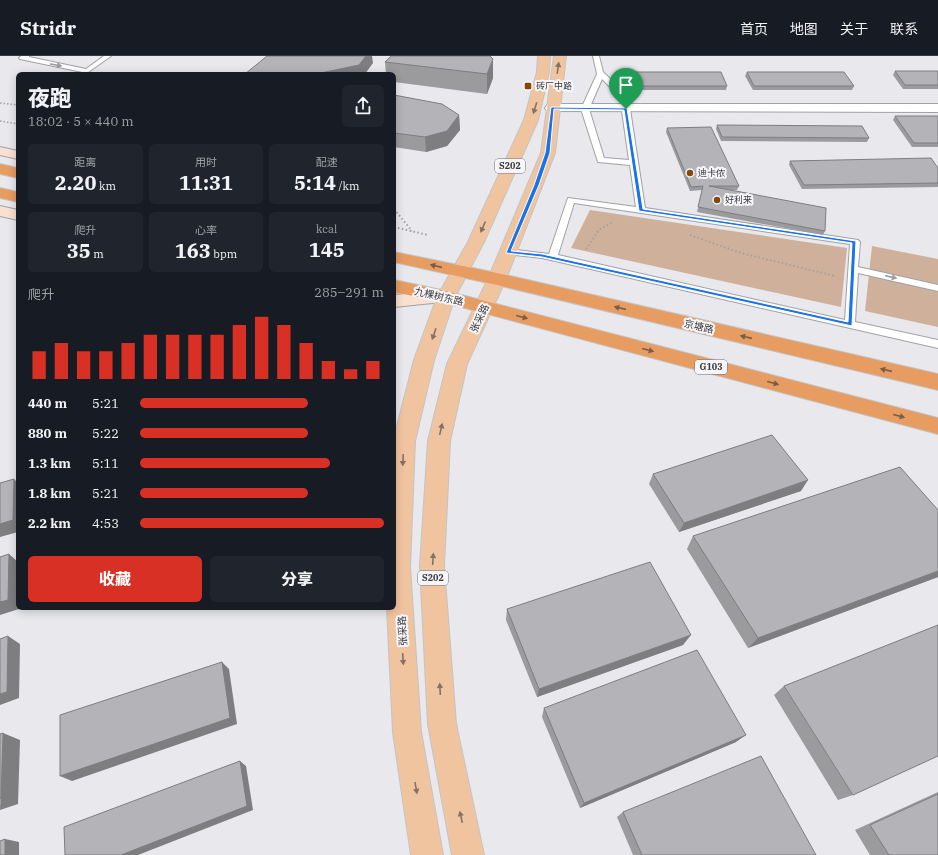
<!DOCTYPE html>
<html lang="zh">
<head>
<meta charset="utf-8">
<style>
	:root { --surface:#171b24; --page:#20242c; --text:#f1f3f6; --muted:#9ea1a6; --line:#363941; --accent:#d93025 }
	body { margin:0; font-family:"IBM Plex Serif","Noto Sans SC",serif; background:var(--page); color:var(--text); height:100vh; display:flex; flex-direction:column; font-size:15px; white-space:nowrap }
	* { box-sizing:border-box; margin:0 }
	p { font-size:13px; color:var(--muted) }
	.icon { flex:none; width:22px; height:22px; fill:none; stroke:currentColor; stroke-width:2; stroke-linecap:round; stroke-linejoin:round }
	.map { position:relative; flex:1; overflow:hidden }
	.drawer { position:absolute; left:16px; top:16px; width:380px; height:538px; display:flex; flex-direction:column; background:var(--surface); border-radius:6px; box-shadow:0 2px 10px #0003 }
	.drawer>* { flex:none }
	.pin { position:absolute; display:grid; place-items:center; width:34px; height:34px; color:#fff; margin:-41px -17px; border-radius:50% 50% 50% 0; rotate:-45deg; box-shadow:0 0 4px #0007 }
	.pin .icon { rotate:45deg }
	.round { display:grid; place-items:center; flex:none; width:42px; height:42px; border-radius:6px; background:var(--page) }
	.overview { display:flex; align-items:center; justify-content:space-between; height:68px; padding:0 12px }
	h1 { font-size:22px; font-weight:800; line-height:30px }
	.stats { display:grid; grid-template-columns:repeat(3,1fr); gap:6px; height:68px; padding:4px 12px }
	.stats div { display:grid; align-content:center; border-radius:6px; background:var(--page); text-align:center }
	.stats b { font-size:20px; font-weight:800 }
	.stats small { font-size:11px; font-weight:400 }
	.stats p { font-size:11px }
	.chart { height:112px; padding:8px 12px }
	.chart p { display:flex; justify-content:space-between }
	.chart svg { width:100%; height:72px; margin-top:4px; stroke:var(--accent); stroke-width:6 }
	.action { display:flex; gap:8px; margin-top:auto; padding:8px 12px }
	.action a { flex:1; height:46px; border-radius:6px; background:var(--accent); color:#fff; font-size:16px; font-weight:800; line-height:46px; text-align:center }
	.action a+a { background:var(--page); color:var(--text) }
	ul { padding:0 12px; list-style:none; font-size:13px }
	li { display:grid; grid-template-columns:64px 48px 1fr; align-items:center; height:30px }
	li i { height:10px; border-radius:5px; background:var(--accent) }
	header { display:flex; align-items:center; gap:24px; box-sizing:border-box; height:56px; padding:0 20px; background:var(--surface); border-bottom:1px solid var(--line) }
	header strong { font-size:19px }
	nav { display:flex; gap:22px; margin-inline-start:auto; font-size:14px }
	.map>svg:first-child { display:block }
	.green { fill:#cfb19b }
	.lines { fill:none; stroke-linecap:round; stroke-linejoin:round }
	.lane-casing { stroke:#a1a1a6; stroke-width:2 }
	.street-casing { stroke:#a1a1a6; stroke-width:2 }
	.secondary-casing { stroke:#a1a1a6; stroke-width:2 }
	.primary-casing { stroke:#c4c4c5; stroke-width:2 }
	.highway-casing { stroke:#c4c4c5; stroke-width:2 }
	.path-far1 { stroke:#a1a1a5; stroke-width:1.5; stroke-dasharray:1.5 2; stroke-linecap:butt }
	.path { stroke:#a1a1a5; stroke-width:2; stroke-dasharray:1.5 2.5; stroke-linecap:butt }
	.lane { fill:#fff; fill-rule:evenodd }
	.street { fill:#fff; fill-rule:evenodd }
	.secondary { fill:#f8e1d0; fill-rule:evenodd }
	.primary { fill:#f1c4a0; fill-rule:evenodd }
	.highway { fill:#e79c61; fill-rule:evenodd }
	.wall { fill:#9b9b9e }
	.shaded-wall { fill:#7e7e81 }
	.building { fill:#b4b4b8; stroke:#7e7e81 }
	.oneway { fill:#9d9d9e }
	.oneway2 { fill:#847265 }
	.oneway3 { fill:#775d4a }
	.route { fill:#1a73e8; stroke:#fff; fill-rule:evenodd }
	.poi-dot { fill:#864808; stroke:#f5f5fa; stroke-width:1.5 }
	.labels { text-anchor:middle; stroke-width:4; stroke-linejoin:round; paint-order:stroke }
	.far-poi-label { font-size:9px; fill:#3b3b3d; stroke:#f5f5fa; text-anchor:start }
	.shield { fill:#f5f5fa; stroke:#737376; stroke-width:1 }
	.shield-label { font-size:9px; font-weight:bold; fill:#3b3b3d }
	.street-label { font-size:10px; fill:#3b3b3d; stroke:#f5f5fa }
</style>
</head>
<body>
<header>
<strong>Stridr</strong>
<nav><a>首页</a><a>地图</a><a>关于</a><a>联系</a></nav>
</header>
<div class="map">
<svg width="938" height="799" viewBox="0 0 938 799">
	<rect width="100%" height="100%" fill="#e8e8ed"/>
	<path class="green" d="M590,154L847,192L841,251L571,192Z
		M872,190L938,203V271L865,255Z"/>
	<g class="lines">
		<g class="lane-casing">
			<path id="lane" d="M21,0H29V1L86,13L104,0H111L87,17L20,3L19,2Z
				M593,0H599L603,16L628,40L645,152L858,184L860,186L858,211L938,229V235L858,217L855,266L938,284V292L542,202L505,198L503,196L508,193L549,198L568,142L636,151L630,109L598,106L581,53L597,18ZM602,23L620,41L629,104L604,102L589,53ZM574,147L850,188L845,264L558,199Z"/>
		</g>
		<g class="street-casing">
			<path id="street" d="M552,48H938V56L547,55L545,52L547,49Z"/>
		</g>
		<g class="secondary-casing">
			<path id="secondary" d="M0,91L18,95V103L0,99Z
				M0,150L18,154V164L0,160Z
				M446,235L452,237L455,241L452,245L394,251V239Z"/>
		</g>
		<g class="primary-casing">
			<path id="primary" d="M538,0H550L549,16L538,64L484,186L455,241L434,304L415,385L410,511L421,676L443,799H411L393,676L387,552H394V382L414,304L437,241L468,186L524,64L537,16Z
				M554,0H566L555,97L506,223L467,308L450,385L444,510L456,668L484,799H452L428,668L420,510L428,385L447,308L488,223L541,97Z"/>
		</g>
		<g class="highway-casing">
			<path id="highway" d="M0,108L18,112V122L0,118Z
				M0,132L18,136V146L0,142Z
				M394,196L497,217L938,318V334L497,229L394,206Z
				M394,224L446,235L938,362V378L446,247L394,236Z"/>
		</g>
		<path class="path-far1" d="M0,47L18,49
			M0,65L18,68"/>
		<path class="path" d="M394,153L412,175
			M394,171L428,179
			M690,179L741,197L835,220
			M586,193L599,174L613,166"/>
		<use href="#lane" class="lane"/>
		<use href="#street" class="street"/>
		<use href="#secondary" class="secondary"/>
		<use href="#primary" class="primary"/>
		<use href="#highway" class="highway"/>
	</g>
	<path class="wall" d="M490,0L493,22L487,38L394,26V18H386L385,6Z
		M895,15H938V33H903L893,19Z
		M620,16L727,30L726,34H623L619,20Z
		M747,16L854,30L852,34H753L745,20Z
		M394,39L459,59L460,74L447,90L426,96L394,91Z
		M895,60H938V91H912L893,64Z
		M717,69L869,82L867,86L721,85L716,73Z
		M667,72L739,130L737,134H728L825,175L823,179L697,156L702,134L690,135L666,76Z
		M790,105L938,112V131L802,133L789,109Z
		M653,418L801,435L679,476L649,428Z
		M938,454V521L748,592L687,493L693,480Z
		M507,553L683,589L537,641L506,564Z
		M784,630L853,739L838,744L774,639Z
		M544,652L736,686L580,752L542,661Z
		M938,736V799H870L855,774Z
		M623,756L816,799H633L617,761Z"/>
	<path class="shaded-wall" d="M366,0H372L373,7L365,18H316Z
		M493,3V22L487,38V18Z
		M459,59L460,74L447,90L426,96L425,81Z
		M14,423L18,427V476L0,481V468Z
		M808,424L801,435L679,476L684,467Z
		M9,498L18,506V552H19V553L0,559V546Z
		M938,515V521L748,592L758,582Z
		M691,579L683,589L537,641L539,633Z
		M8,580L20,588L19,642L0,649V638Z
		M222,606L229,613L237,668L72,725L60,720Z
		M3,677L20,684L18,748L0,754Z
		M746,679L736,686L580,752L584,747Z
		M240,705L246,710L253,754L138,799H121Z
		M5,783L19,786V799H5Z"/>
	<path class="building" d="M267,0H366L359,9L316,18H245Z
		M391,0H490L493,3L487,18L385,6Z
		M895,15H938V29H905Z
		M620,16H721L727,30H624Z
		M747,16H844L854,30H754Z
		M394,39L442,48L459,59L447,75L425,81L394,77Z
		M895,60H938V87H914Z
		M717,69L862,70L869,82L722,81Z
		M711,71L739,130H709L826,152L825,175L698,151L703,130L691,131L667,72Z
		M931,102L938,112V127L804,129L790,105Z
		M772,379L808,424L684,467L653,418Z
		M900,411L938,454V515L758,582L693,480Z
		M14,423L13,464L0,468V427Z
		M9,498L8,544L0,546V501Z
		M650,506L691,579L539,633L507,553Z
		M938,569V700L853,739L784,630Z
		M8,580L7,636L0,638V583Z
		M697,594L746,679L584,747L544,652Z
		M222,606L230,662L60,720V659Z
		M3,677L1,742L0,743V678Z
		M761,700L816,799H642L623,756Z
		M240,705L247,750L121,799H65L64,771Z
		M938,738V799H889L870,769Z
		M5,783V799H0V785Z"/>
	<defs><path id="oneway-solid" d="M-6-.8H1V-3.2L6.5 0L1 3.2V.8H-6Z"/></defs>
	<g class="oneway">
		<use href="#oneway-solid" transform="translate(56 9) rotate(11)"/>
		<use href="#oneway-solid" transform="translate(891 221) rotate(13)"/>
	</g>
	<g class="oneway2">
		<use href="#oneway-solid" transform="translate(558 12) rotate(-82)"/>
		<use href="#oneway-solid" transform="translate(535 52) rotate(107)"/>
		<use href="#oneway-solid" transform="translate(483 171) rotate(114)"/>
		<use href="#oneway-solid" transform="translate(434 278) rotate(109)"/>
		<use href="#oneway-solid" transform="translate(441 373) rotate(-77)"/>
		<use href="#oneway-solid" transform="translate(403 404) rotate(92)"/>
		<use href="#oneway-solid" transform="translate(433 503) rotate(-87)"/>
		<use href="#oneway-solid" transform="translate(403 603) rotate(87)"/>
		<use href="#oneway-solid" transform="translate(440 633) rotate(-93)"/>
		<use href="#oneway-solid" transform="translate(416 732) rotate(80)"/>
		<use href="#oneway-solid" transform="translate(461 761) rotate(-102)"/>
	</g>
	<g class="oneway3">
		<use href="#oneway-solid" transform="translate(436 210) rotate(-167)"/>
		<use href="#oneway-solid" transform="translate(620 252) rotate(-167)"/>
		<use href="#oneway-solid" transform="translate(522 261) rotate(15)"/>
		<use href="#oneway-solid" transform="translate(746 281) rotate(-167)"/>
		<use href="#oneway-solid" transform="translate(648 294) rotate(15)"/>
		<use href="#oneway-solid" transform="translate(886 314) rotate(-167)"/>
		<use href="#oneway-solid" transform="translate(773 327) rotate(15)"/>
		<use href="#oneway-solid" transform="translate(899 360) rotate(15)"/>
	</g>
	<path class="route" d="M551,51L627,52L643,153L856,185L852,270L542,201L506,197L534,129L545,97ZM554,53L624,54L639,155L852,187L848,266L542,198L511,195L539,129L550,97Z"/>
	<g class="poi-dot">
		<rect x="524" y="26" width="8" height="8" rx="2"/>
		<circle cx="690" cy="117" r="4"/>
		<circle cx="717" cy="144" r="4"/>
	</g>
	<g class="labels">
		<g class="far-poi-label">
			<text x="536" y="33">砖厂中路</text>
			<text x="698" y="120">迪卡侬</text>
			<text x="725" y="147">好利来</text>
		</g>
		<g class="shield">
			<rect x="495" y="103" width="30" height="14" rx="3"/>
			<rect x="695" y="304" width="32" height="14" rx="3"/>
			<rect x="418" y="515" width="30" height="14" rx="3"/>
		</g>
		<g class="shield-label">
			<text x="510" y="113">S202</text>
			<text x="711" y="314">G103</text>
			<text x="433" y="525">S202</text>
		</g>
		<g class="street-label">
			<text transform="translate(439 240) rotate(13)" y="4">九棵树东路</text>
			<text transform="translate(479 262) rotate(-64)" y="4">张采路</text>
			<text transform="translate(699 270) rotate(13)" y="4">京塘路</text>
			<text transform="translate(402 575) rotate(-93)" y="4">张采路</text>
		</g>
	</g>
</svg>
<div class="pin" style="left:626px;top:53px;background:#1e9e55"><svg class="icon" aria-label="arrive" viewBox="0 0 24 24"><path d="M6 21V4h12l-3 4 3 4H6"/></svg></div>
<section class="drawer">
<div class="overview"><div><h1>夜跑</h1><p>18:02 · 5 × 440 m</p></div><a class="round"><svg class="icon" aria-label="share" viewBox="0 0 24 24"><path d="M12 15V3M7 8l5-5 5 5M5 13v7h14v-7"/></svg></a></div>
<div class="stats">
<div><p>距离</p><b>2.20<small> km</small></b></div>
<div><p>用时</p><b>11:31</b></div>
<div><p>配速</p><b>5:14<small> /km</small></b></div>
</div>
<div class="stats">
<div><p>爬升</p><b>35<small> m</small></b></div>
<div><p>心率</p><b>163<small> bpm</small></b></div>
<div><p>kcal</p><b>145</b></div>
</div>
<div class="chart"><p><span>爬升</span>285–291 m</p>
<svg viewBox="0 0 160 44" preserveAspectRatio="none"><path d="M5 44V27M15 44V22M25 44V27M35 44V27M45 44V22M55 44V17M65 44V17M75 44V17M85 44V17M95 44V11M105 44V6M115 44V11M125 44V22M135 44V33M145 44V38M155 44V33"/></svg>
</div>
<ul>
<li><b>440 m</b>5:21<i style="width:69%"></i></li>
<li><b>880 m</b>5:22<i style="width:69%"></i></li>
<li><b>1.3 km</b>5:11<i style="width:78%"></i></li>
<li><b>1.8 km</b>5:21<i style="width:69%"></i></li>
<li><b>2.2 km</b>4:53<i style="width:100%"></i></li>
</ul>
<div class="action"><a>收藏</a><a>分享</a></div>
</section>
</div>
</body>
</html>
